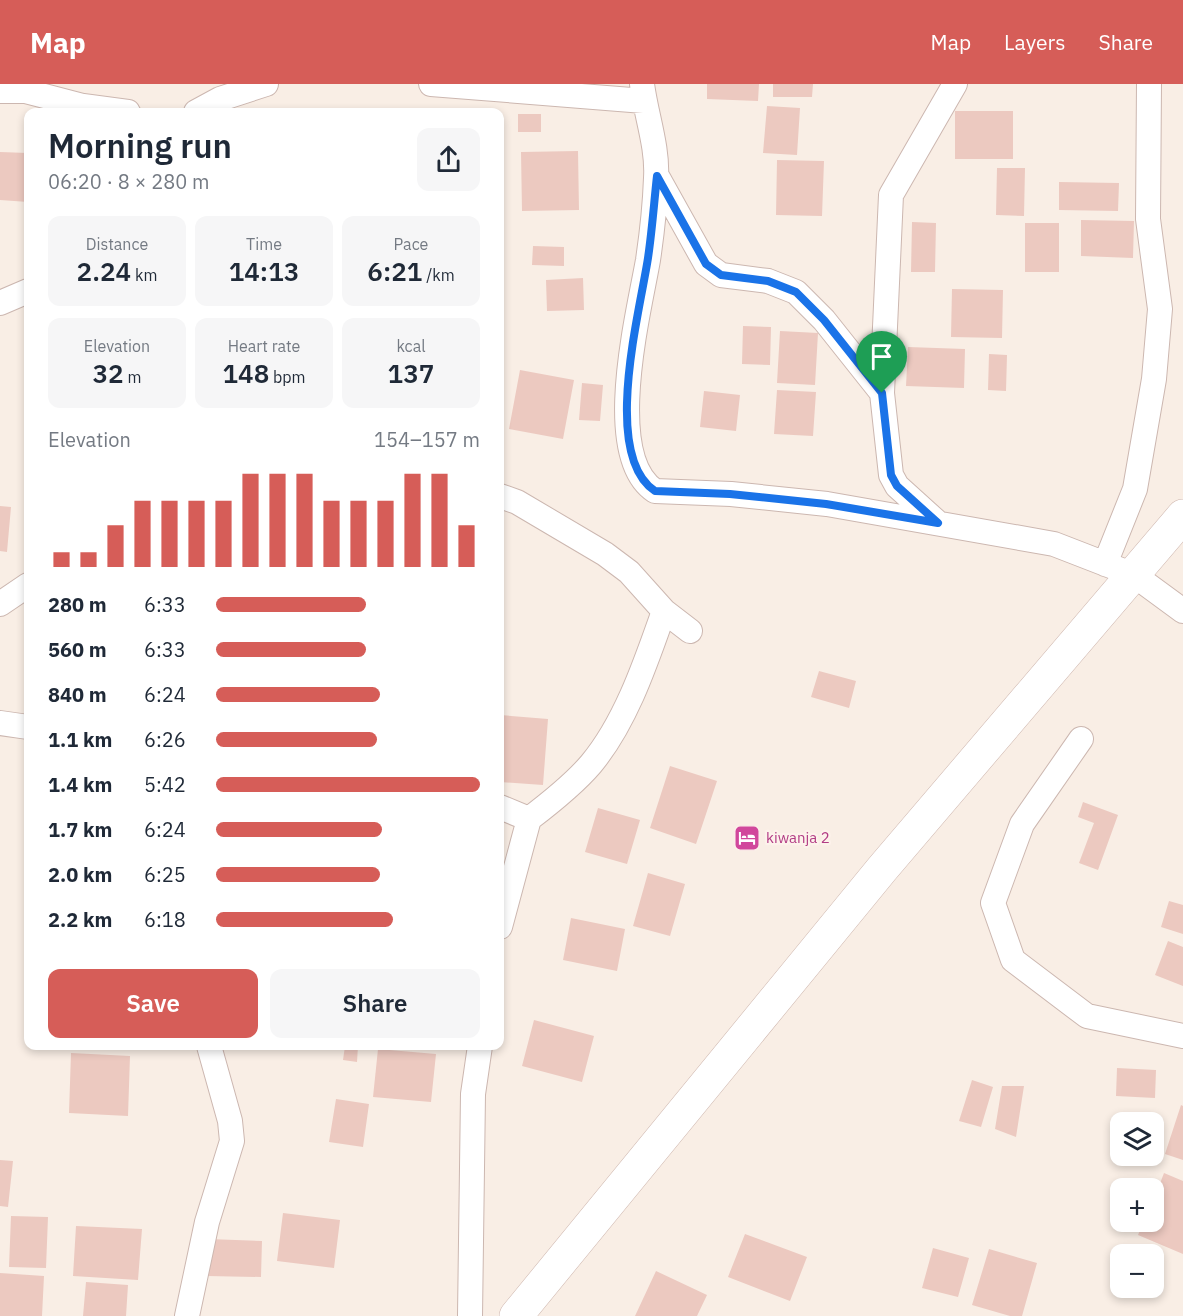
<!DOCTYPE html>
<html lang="en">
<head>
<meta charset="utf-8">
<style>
	:root { --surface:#fff; --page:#f6f6f7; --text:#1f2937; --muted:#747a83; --accent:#d65d58 }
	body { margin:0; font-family:"IBM Plex Sans",sans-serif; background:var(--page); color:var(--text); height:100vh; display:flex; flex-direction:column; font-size:22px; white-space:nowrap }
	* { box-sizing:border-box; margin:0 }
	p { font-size:20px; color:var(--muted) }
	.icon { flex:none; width:33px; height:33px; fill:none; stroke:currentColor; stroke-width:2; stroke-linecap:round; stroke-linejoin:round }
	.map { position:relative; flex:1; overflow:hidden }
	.panel { position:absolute; left:24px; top:24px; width:480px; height:942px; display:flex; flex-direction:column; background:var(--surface); border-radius:12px; box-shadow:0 3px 9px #0003 }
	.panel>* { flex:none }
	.fabs { position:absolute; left:1110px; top:1028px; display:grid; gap:12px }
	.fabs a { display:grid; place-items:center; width:54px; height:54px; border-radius:12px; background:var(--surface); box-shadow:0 3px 9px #0003; font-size:30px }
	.pin { position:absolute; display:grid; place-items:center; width:51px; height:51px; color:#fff; margin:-62px -26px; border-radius:50% 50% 50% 0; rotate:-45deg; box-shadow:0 0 6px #0007 }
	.pin .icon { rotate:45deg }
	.round { display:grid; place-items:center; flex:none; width:63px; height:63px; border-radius:12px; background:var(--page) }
	.overview { display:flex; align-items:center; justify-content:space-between; height:102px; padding:0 24px }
	h1 { font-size:33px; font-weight:600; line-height:45px }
	.figures { display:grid; grid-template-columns:repeat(3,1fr); gap:9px; height:102px; padding:6px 24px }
	.figures div { display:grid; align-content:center; border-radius:12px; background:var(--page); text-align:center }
	.figures b { font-size:26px; font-weight:600 }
	.figures small { font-size:16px; font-weight:400 }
	.figures p { font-size:16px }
	.chart { height:168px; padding:12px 24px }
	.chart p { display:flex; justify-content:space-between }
	.chart svg { width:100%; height:108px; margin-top:6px; stroke:var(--accent); stroke-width:6 }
	.button { display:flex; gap:12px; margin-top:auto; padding:12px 24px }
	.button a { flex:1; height:69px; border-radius:12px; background:var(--accent); color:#fff; font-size:24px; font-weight:600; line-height:69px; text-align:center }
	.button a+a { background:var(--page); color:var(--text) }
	ul { padding:0 24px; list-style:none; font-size:20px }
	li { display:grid; grid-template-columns:96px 72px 1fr; align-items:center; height:45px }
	li i { height:15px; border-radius:8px; background:var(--accent) }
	header { display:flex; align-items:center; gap:36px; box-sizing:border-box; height:84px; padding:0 30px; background:var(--accent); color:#fff }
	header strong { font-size:28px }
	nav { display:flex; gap:33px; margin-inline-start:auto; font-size:21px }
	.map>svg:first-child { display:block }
	.building { fill:#ecc9c0 }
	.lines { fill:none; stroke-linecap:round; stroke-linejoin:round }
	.street-casing { stroke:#ccb7b0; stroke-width:26 }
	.secondary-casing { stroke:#ceb6ae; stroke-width:34 }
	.street { stroke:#fff; stroke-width:24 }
	.secondary { stroke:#fff; stroke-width:33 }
	.route-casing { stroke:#fff; stroke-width:12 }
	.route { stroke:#1a73e8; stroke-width:8 }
	.labels { text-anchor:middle; stroke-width:4.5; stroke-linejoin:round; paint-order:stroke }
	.hotel-label { font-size:15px; fill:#b23c85; stroke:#fdf2eb; text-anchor:start }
</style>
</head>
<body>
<header>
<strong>Map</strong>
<nav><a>Map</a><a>Layers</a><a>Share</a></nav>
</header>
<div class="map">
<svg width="1183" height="1232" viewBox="0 0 1183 1232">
	<rect width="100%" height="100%" fill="#f9eee5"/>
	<path class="building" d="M707,0H759L758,17L707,15Z
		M773,0H813L812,13H773Z
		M767,22L800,24L797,71L763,69Z
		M955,27H1013V75H955Z
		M518,30H541V48H518Z
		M578,67L579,126L522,127L521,68Z
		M0,68L28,69V118L0,116Z
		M777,76L824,77L822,132L776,131Z
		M997,84H1025L1024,132L996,131Z
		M1059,98L1119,99L1118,127L1059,126Z
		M1081,136L1134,137L1133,174L1081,172Z
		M912,138L936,139L935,188H911Z
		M1025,139H1059V188H1025Z
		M533,162L564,163V182L532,181Z
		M583,194L584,226L547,227L546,196Z
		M952,205L1003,206L1002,254L951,253Z
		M743,242L771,243L770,281L742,280Z
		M780,247L818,249L815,301L777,299Z
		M908,263L965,265L964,304L906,302Z
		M989,270L1007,271L1006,307L988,306Z
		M520,286L574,296L563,355L509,345Z
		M582,299L603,301L600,337L579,336Z
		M777,306L816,308L813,352L774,350Z
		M704,307L740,311L736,347L700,343Z
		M0,422L11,423L7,468L0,467Z
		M819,587L856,597L849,624L811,613Z
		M500,631L548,635L543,701L500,698Z
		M670,682L717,697L696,760L650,744Z
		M1083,718L1118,731L1098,786L1079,779L1094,739L1078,733Z
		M598,724L640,736L627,780L585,768Z
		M648,789L685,800L670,852L633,842Z
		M1169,817L1183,821V850L1161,843Z
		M571,834L625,845L617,887L563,876Z
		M1168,857L1183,863V902L1155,891Z
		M534,936L594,952L582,998L522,982Z
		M345,962H358L357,978L343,976Z
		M378,965L436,970L431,1018L373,1013Z
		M71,969L130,972L128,1032L69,1029Z
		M1117,984L1156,986L1155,1014L1116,1012Z
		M972,996L993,1003L981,1043L959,1037Z
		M1002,1002H1024L1016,1053L995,1045Z
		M336,1015L369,1020L363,1063L329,1058Z
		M1181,1021L1183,1022V1076L1165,1070Z
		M0,1076L13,1077L8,1123L0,1122Z
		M1164,1089L1183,1097V1170L1138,1151L1144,1137H1154V1115Z
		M283,1129L340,1136L334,1184L277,1177Z
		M11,1132L48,1133L46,1184L9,1183Z
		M76,1142L142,1145L138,1196L73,1192Z
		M745,1150L807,1173L790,1217L728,1193Z
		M208,1155L262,1157L261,1193L207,1192Z
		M933,1164L969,1174L958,1213L922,1204Z
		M989,1165L1037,1179L1022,1232H1010L972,1221Z
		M656,1187L707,1211L697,1232H635Z
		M0,1189L44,1192L42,1232H0Z
		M86,1198L128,1201L126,1232H83Z"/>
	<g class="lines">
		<g class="street-casing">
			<path id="street" d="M431,0L644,17
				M642,0C646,31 658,63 656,94C655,121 652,149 648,176C639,228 602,372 655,407L731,410L827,420L1054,460L1134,491L1183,527
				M0,7H25L83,22L128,28
				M196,28L220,15L266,0
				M657,92L706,180L721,191L768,197L796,208L824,236L882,309
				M0,219L28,207
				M500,412L517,418L605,470L629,488L664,527L690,547
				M938,439L897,402L891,391L882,309L891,111L955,0
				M1105,480L1135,405L1154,295L1160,225L1148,135L1149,0
				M0,520L28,501
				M0,639L28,643
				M1081,655L1022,740L993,819L1013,876L1087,932L1183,952
				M500,723L529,735L500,843
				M529,735C550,719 574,700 591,680C626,638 646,578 664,527
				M187,1232L207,1138L232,1057L230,1037L209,962
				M470,1232L473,1010L480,962"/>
		</g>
		<g class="secondary-casing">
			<path id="secondary" d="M516,1232L882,785L1183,432"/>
		</g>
		<use href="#street" class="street"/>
		<use href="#secondary" class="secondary"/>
	</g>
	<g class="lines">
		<g class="route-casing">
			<path id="route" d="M657,92L706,180L721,191L768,197L796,208L824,236L882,309L891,391L897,402L938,439L826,420L730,410L655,407C601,371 640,227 648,174C652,147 654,119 657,92Z"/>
		</g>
		<use href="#route" class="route"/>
	</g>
	<defs>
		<g id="hotel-square" transform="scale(1.35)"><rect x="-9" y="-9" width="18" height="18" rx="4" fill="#d1479c" stroke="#fdf2eb"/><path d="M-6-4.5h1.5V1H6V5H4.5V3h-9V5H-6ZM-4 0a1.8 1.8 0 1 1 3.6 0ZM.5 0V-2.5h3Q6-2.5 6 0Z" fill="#fff"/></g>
	</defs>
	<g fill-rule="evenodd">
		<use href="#hotel-square" x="747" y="754"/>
	</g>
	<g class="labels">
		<g class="hotel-label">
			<text x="766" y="759">kiwanja 2</text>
		</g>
	</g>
</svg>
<div class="fabs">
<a><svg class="icon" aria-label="layers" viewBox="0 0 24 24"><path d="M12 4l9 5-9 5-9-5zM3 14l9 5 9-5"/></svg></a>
<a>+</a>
<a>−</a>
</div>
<div class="pin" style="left:882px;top:309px;background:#1e9e55"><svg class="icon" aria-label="arrive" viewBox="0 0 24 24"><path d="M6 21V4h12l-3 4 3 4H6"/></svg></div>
<section class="panel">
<div class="overview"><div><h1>Morning run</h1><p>06:20 · 8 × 280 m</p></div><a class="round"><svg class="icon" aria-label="share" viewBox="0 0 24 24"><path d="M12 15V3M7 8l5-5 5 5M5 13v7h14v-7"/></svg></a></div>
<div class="figures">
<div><p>Distance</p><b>2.24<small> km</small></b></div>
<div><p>Time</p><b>14:13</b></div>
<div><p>Pace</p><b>6:21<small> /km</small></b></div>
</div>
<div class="figures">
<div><p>Elevation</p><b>32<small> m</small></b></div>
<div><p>Heart rate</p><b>148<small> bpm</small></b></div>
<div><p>kcal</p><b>137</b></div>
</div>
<div class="chart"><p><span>Elevation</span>154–157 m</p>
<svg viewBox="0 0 160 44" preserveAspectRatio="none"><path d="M5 44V38M15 44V38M25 44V27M35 44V17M45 44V17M55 44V17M65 44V17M75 44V6M85 44V6M95 44V6M105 44V17M115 44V17M125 44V17M135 44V6M145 44V6M155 44V27"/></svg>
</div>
<ul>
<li><b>280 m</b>6:33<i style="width:57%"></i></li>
<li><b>560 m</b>6:33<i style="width:57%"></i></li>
<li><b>840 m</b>6:24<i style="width:62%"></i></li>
<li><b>1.1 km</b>6:26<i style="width:61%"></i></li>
<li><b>1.4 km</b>5:42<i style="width:100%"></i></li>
<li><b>1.7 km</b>6:24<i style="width:63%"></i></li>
<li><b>2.0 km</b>6:25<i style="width:62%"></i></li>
<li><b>2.2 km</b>6:18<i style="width:67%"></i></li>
</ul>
<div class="button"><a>Save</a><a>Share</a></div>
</section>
</div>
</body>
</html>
